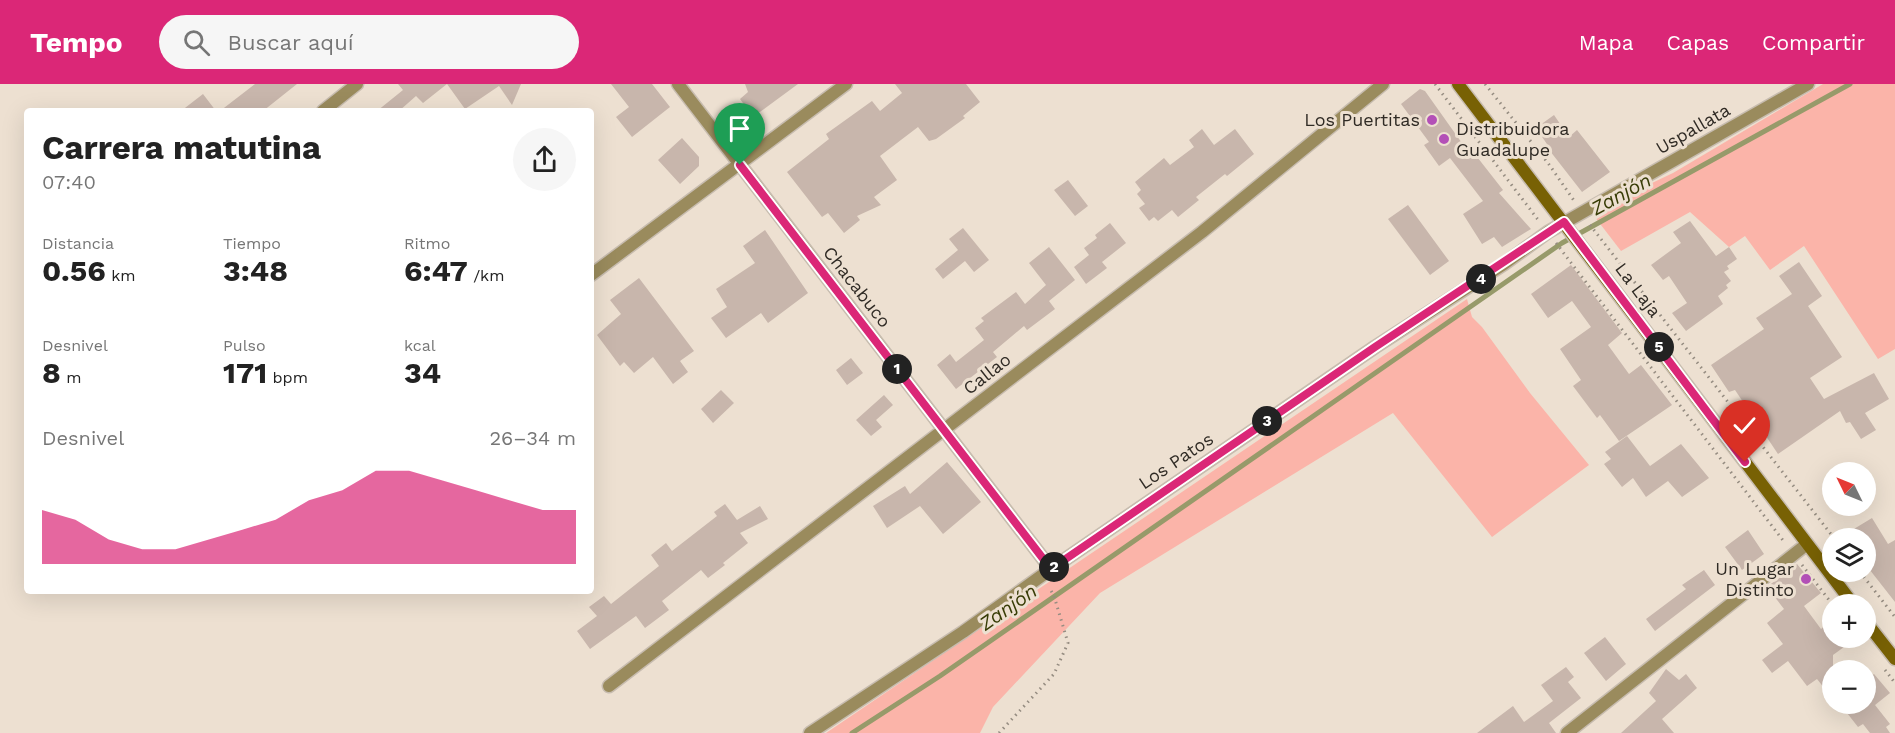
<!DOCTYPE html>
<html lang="es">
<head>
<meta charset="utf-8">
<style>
	:root { --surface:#fff; --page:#f6f6f6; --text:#222; --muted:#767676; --accent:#db2777 }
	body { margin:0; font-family:"Work Sans",sans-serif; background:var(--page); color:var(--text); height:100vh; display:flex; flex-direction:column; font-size:22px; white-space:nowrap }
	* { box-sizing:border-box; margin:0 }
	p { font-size:20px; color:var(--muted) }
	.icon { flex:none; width:33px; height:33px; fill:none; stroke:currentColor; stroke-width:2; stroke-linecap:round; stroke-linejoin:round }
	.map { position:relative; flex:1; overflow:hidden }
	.sheet { position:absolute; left:24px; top:24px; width:570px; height:486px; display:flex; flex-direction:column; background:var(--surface); border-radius:6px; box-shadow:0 6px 24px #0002 }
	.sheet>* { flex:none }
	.needle { width:39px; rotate:313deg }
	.tools { position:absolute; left:1822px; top:378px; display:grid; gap:12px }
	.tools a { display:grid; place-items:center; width:54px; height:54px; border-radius:50%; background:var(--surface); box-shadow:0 6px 24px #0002; font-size:30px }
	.pin { position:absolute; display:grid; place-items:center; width:51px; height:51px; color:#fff; margin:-62px -26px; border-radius:50% 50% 50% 0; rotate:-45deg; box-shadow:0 0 6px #0007 }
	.pin .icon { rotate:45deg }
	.km { position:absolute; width:30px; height:30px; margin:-15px; border-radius:50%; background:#222; color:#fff; font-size:16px; line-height:30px; text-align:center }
	.round { display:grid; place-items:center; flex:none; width:63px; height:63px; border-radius:32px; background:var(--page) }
	.head { display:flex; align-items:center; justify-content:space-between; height:102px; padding:0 18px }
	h1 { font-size:33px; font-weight:700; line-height:45px }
	.metrics { display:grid; grid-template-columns:repeat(3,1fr); gap:9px; height:102px; padding:6px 18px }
	.metrics div { display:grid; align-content:center }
	.metrics b { font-size:30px; font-weight:700 }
	.metrics small { font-size:16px; font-weight:400 }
	.metrics p { font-size:16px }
	.chart { height:168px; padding:12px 18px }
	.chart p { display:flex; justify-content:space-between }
	.chart svg { width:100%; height:108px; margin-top:6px; fill:var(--accent); opacity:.7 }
	header { display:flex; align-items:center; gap:36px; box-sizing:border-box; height:84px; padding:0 30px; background:var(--accent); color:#fff }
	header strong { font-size:28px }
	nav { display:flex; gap:33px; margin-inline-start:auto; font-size:21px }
	.search { width:420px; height:54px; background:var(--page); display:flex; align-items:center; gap:15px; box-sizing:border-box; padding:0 21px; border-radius:33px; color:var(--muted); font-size:22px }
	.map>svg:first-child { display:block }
	.green { fill:#fbb4a9 }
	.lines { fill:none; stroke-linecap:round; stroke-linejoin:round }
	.stream { stroke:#979a6a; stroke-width:5 }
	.building { fill:#c8b6ac }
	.street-casing { stroke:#c7bcaf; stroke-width:15 }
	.secondary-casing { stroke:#c7bcaf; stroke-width:15 }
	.path { stroke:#958c81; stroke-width:3; stroke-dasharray:1.5 4.5; stroke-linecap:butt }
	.street { stroke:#9a8b5d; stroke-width:12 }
	.secondary { stroke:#786104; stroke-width:12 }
	.route-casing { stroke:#fff; stroke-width:12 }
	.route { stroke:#db2777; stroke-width:8 }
	.poi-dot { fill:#b350b7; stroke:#ede0d1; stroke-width:2 }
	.labels { text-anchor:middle; stroke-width:6; stroke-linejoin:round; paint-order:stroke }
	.poi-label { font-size:18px; fill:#302b25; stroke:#ede0d1; text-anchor:end }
	.street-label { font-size:18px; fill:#302b25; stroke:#ede0d1 }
	.water-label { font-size:20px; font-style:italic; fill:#383c06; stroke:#ede0d1 }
</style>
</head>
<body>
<header>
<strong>Tempo</strong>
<div class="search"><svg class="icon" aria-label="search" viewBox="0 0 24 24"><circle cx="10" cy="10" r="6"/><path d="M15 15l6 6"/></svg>Buscar aquí</div>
<nav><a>Mapa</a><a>Capas</a><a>Compartir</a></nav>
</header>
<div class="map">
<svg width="1895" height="649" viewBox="0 0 1895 649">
	<rect width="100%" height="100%" fill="#ede0d1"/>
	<path class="green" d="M1823,0H1895V265L1878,275L1804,162L1770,186L1745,152L1729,163L1690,128L1621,167L1591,128L1673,89Z
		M1467,215L1472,233L1482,243L1530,309L1589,381L1492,453L1393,329L1100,509L993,623L980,649H826Z"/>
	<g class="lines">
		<path class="stream" d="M852,649L940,592L1562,159L1850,0"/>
	</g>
	<path class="building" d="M255,0H297L263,27H220Z
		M398,0H521L512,21L499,2L465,25L447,0L423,19L416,12L399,27H377L403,6Z
		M611,0H652L670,23L632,53L616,33L629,23Z
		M745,0H798L753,33L740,15L748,8Z
		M895,0H966L980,18L963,32L965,34L936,55L929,57L918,43L880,72L897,96L874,113L881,121L857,132L860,136L844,149L828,129L822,133L787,88L829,55L826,50L872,17L880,27L902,9Z
		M1420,5L1425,7L1469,69H1474L1503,106L1499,109L1531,145L1502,163L1494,153L1482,160L1463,130L1483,117L1450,74L1439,82L1424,61L1429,58L1401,20Z
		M203,10L216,27H181Z
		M1554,31L1569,53L1577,46L1610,88L1582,108L1550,67L1551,66L1536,44Z
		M1202,45L1214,61L1235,45L1254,70L1227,92L1225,90L1196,113L1199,116L1178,133L1172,126L1158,137L1154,133L1149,137L1139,124L1145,120L1137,110L1141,106L1135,98L1164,74L1170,81L1194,63L1189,56Z
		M682,54L699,73V82L680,100L658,76Z
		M1068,96L1088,122L1075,132L1054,106Z
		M1408,121L1449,177L1430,191L1388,135Z
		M1690,137L1716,172L1729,163L1737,175L1727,182L1729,185L1724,188L1731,197L1726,201L1728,204L1718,212L1723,220L1686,247L1672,229L1687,219L1669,192L1663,196L1651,181L1681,159L1673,148Z
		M1110,139L1126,159L1102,178L1107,184L1086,200L1074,183L1089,171L1084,164L1097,154L1095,151Z
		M963,144L989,176L974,188L965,177L943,195L935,185L958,166L949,155Z
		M765,146L808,209L768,239L761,229L726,254L711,234L727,223L716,205L755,179L743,162Z
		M1049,163L1075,196L1049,217L1055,225L1027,246L1024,242L993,268L997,273L956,305L937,281L950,270L956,278L984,256L975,244L984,237L981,234L1016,208L1025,220L1046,201L1029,179Z
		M1799,178L1822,212L1808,222L1842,273L1810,294L1824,315L1874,289L1889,315L1865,329L1876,346L1861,355L1850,338L1846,339L1840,327L1778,370L1735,306L1729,308L1711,281L1764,245L1756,234L1792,210L1779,192Z
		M1571,181L1622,249L1608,261L1629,290L1641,281L1672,321L1619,357L1600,331L1597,334L1573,302L1581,296L1560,265L1591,243L1572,217L1548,234L1531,210Z
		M639,194L694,267L680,277L688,288L673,300L653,273L634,289L624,278L620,282L597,251L621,230L610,216Z
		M851,274L863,289L847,301L836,286Z
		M721,306L734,319L713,339L701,325Z
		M884,311L893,321L876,336L882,343L871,352L856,336Z
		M1627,352L1650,382L1681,360L1709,394L1682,413L1668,397L1646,413L1633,394L1622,403L1604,380L1611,375L1605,368Z
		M947,378L981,418L943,450L920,422L887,444L873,422L905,402L910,410Z
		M725,420L737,436L760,422L768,435L740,449L748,459L723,479L725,481L708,494L701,486L662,517L669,526L645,544L636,532L590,565L577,547L597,532L589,523L604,512L611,520L659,482L651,471L666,459L672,467L717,432L714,428Z
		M1872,434L1888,460L1895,456V518L1866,481V454H1839Z
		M1748,446L1764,470L1742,486L1725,463Z
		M1797,480L1821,509L1804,522L1821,545L1827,540L1833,548V554H1837L1844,563L1833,571V615L1817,595L1807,602L1788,577L1772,589L1762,576L1783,560L1767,539L1784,525L1767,503Z
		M1704,486L1715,501L1655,547L1646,535L1686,505L1682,501Z
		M1605,553L1626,580L1606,597L1584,569Z
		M1566,583L1574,593L1568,598L1581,614L1549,639L1556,649H1477L1513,622L1524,638L1553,617L1541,601Z
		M1666,585L1679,596L1686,590L1697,604L1662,635L1674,649H1621L1656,617L1649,609Z
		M1874,590L1890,609L1875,621L1890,640L1886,643L1890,649H1870L1863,640L1858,643L1840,620H1866V596Z"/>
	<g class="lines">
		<g class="street-casing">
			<path id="street" d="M678,0L1051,485
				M323,27L357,0
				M591,191L846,0
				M609,602L1202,148L1383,0
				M810,649L963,548L1051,485L1375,263L1504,180L1548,148L1808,0
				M1567,649L1807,460"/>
		</g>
		<g class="secondary-casing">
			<path id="secondary" d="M1458,0L1853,520
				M1866,538L1895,575"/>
		</g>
		<path class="path" d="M1435,0L1539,137
			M1485,0L1548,79L1575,118
			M1590,141L1834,454
			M1556,159L1785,459
			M1802,481L1829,516
			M1860,488L1895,533
			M1885,586L1895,599
			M999,649L1054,590L1068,559L1054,512L1049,503"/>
		<use href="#street" class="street"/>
		<use href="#secondary" class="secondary"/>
	</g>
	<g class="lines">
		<g class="route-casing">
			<path id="route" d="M740,81L1051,485L1375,263L1564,138L1745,378"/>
		</g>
		<use href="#route" class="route"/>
	</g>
	<g class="poi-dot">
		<circle cx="1432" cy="36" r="6"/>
		<circle cx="1444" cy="55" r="6"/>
		<circle cx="1806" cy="495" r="6"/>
	</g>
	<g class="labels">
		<g class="poi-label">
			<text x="1420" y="42">Los Puertitas</text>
			<text x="1456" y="51" text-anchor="start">Distribuidora<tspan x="1456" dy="21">Guadalupe</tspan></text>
			<text x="1794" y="491">Un Lugar<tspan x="1794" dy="21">Distinto</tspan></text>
		</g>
		<g class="street-label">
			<text transform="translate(1693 45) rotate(-30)" y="6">Uspallata</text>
			<text transform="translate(857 203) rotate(52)" y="6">Chacabuco</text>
			<text transform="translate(1638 206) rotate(53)" y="6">La Laja</text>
			<text transform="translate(987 290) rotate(-38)" y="6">Callao</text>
			<text transform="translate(1176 377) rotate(-34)" y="6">Los Patos</text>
		</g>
		<g class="water-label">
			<text transform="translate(1621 110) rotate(-29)" y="7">Zanjón</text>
			<text transform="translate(1008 523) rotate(-35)" y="7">Zanjón</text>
		</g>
	</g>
</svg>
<div class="tools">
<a><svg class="needle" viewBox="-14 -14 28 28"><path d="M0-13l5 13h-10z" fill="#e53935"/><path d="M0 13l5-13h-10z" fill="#767676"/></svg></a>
<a><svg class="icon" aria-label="layers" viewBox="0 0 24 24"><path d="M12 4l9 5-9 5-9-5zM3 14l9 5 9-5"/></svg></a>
<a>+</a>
<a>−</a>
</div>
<div class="pin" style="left:740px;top:81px;background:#1e9e55"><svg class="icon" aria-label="arrive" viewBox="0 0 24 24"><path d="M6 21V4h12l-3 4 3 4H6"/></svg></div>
<div class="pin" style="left:1745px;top:378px;background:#d93025"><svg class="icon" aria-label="check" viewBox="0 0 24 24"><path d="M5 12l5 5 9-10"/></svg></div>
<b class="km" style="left:897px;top:285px">1</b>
<b class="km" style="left:1054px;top:483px">2</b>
<b class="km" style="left:1267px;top:337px">3</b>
<b class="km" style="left:1481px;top:195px">4</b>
<b class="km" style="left:1659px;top:263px">5</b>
<section class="sheet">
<div class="head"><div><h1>Carrera matutina</h1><p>07:40</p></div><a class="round"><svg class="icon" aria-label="share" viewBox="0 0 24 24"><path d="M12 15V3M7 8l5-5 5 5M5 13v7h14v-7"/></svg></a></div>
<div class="metrics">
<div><p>Distancia</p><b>0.56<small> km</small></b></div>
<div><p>Tiempo</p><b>3:48</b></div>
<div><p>Ritmo</p><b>6:47<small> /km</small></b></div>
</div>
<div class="metrics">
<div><p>Desnivel</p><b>8<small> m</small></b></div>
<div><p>Pulso</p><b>171<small> bpm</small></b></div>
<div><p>kcal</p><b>34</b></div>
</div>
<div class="chart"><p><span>Desnivel</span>26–34 m</p>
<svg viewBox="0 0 160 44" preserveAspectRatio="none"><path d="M0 44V22L10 26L20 34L30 38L40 38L50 34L60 30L70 26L80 18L90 14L100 6L110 6L120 10L130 14L140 18L150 22L160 22V44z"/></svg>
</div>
</section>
</div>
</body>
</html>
